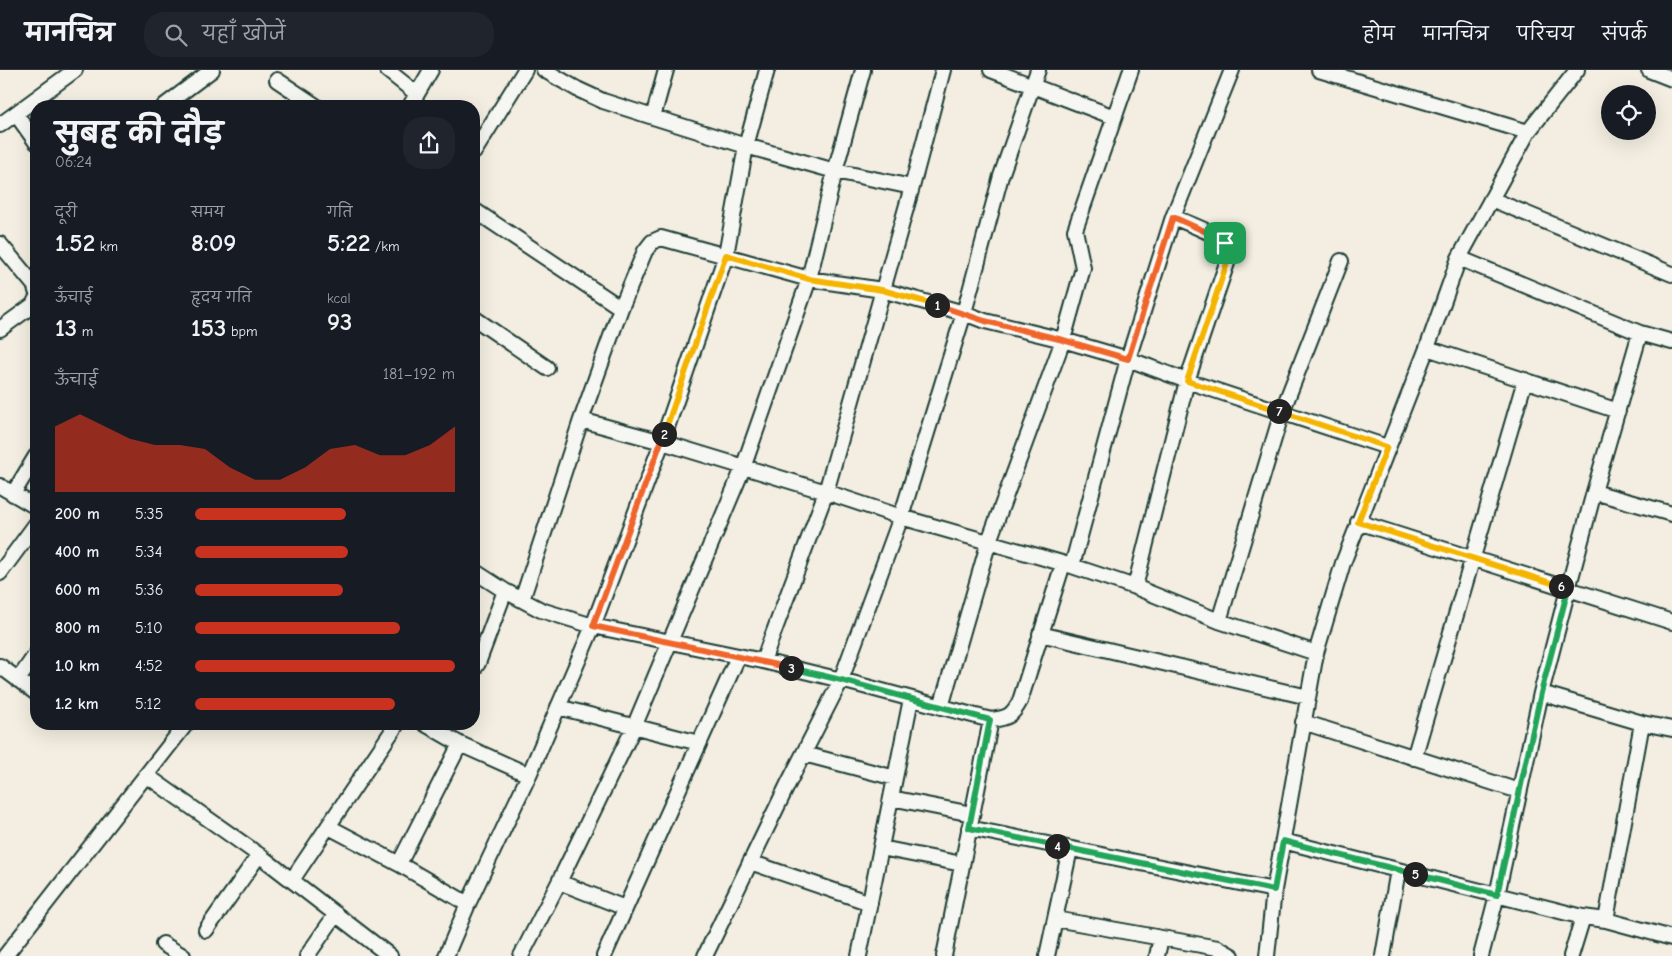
<!DOCTYPE html>
<html lang="hi">
<head>
<meta charset="utf-8">
<style>
	:root { --surface:#171b24; --page:#20242c; --text:#f1f3f6; --muted:#9ea1a6; --line:#363941; --accent:#c8321e }
	body { margin:0; font-family:"Comic Neue","Playpen Sans Deva",sans-serif; background:var(--page); color:var(--text); height:100vh; display:flex; flex-direction:column; font-size:19px; white-space:nowrap }
	* { box-sizing:border-box; margin:0 }
	p { font-size:16px; color:var(--muted) }
	.icon { flex:none; width:28px; height:28px; fill:none; stroke:currentColor; stroke-width:2; stroke-linecap:round; stroke-linejoin:round }
	.map { position:relative; flex:1; overflow:hidden }
	.details { position:absolute; left:30px; top:30px; width:450px; height:630px; display:flex; flex-direction:column; background:var(--surface); border-radius:20px; box-shadow:0 5px 20px #0002 }
	.details>* { flex:none }
	.fabs { position:absolute; left:1601px; top:15px; display:grid; gap:10px }
	.fabs a { display:grid; place-items:center; width:55px; height:55px; border-radius:50%; background:var(--surface); box-shadow:0 5px 20px #0002; font-size:25px }
	.pin { position:absolute; display:grid; place-items:center; width:42px; height:42px; color:#fff; margin:-21px; border-radius:10px; box-shadow:0 2px 8px #0006 }
	.km { position:absolute; width:25px; height:25px; margin:-12px; border-radius:50%; background:#222; color:#fff; font-size:14px; line-height:25px; text-align:center }
	.round { display:grid; place-items:center; flex:none; width:52px; height:52px; border-radius:20px; background:var(--page) }
	.summary { display:flex; align-items:center; justify-content:space-between; height:85px; padding:0 25px }
	h1 { font-size:28px; font-weight:700; line-height:38px }
	.stats { display:grid; grid-template-columns:repeat(3,1fr); gap:8px; height:85px; padding:5px 25px }
	.stats div { display:grid; align-content:center }
	.stats b { font-size:25px; font-weight:700 }
	.stats small { font-size:14px; font-weight:400 }
	.stats p { font-size:14px }
	.chart { height:140px; padding:10px 25px }
	.chart p { display:flex; justify-content:space-between }
	.chart svg { width:100%; height:90px; margin-top:5px; fill:var(--accent); opacity:.7 }
	ul { padding:0 25px; list-style:none; font-size:16px }
	li { display:grid; grid-template-columns:80px 60px 1fr; align-items:center; height:38px }
	li i { height:12px; border-radius:6px; background:var(--accent) }
	header { display:flex; align-items:center; gap:30px; box-sizing:border-box; height:70px; padding:0 25px; background:var(--surface); border-bottom:1px solid var(--line) }
	header strong { font-size:24px }
	nav { display:flex; gap:28px; margin-inline-start:auto; font-size:18px }
	.search { width:350px; height:45px; background:var(--page); display:flex; align-items:center; gap:12px; box-sizing:border-box; padding:0 18px; border-radius:20px; color:var(--muted); font-size:19px }
	.map>svg:first-child { display:block }
	.lines { fill:none; stroke-linecap:round; stroke-linejoin:round }
	.minor-casing { stroke:#1f3d34; stroke-width:18 }
	.minor { stroke:#f6f6f2; stroke-width:14 }
	.split-1-casing { stroke:#fff; stroke-width:10 }
	.split-2-casing { stroke:#fff; stroke-width:10 }
	.split-3-casing { stroke:#fff; stroke-width:10 }
	.split-4-casing { stroke:#fff; stroke-width:10 }
	.split-5-casing { stroke:#fff; stroke-width:10 }
	.split-6-casing { stroke:#fff; stroke-width:10 }
	.split-7-casing { stroke:#fff; stroke-width:10 }
	.split-8-casing { stroke:#fff; stroke-width:10 }
	.split-1 { stroke:#f0652b; stroke-width:6 }
	.split-2 { stroke:#f5b400; stroke-width:6 }
	.split-3 { stroke:#f0652b; stroke-width:6 }
	.split-4 { stroke:#22a559; stroke-width:6 }
	.split-5 { stroke:#22a559; stroke-width:6 }
	.split-6 { stroke:#22a559; stroke-width:6 }
	.split-7 { stroke:#f5b400; stroke-width:6 }
	.split-8 { stroke:#f5b400; stroke-width:6 }
</style>
</head>
<body>
<header>
<strong>मानचित्र</strong>
<div class="search"><svg class="icon" aria-label="search" viewBox="0 0 24 24"><circle cx="10" cy="10" r="6"/><path d="M15 15l6 6"/></svg>यहाँ खोजें</div>
<nav><a>होम</a><a>मानचित्र</a><a>परिचय</a><a>संपर्क</a></nav>
</header>
<div class="map">
<svg width="1672" height="886" viewBox="0 0 1672 886">
	<rect width="100%" height="100%" fill="#f3eee1"/>
	<filter id="ink" filterUnits="userSpaceOnUse"><feTurbulence type="fractalNoise" baseFrequency=".02" numOctaves="2"/><feDisplacementMap in="SourceGraphic" scale="10" xChannelSelector="R" yChannelSelector="G"/><feConvolveMatrix kernelMatrix="1 2 1 2 8 2 1 2 1" color-interpolation-filters="sRGB"/></filter>
	<g filter="url(#ink)">
		<g class="lines">
			<g class="minor-casing">
				<path id="minor" d="M387,0L417,24
					M544,0L577,19L603,31L653,47L746,76L835,101L912,117
					M991,0L1114,47
					M1319,0L1528,62
					M1649,0L1672,9
					M277,10L316,36
					M164,36L212,0
					M410,36L431,0
					M16,44L36,72
					M653,47L666,0
					M0,55L75,0
					M474,82L525,0
					M1491,129L1672,204
					M474,140L621,238
					M0,174L35,216L36,221
					M1459,188L1640,263L1672,272
					M474,248L547,298
					M0,259L33,235L36,229
					M1427,278L1618,341
					M581,350L662,372L726,185L746,76L767,0
					M0,416L36,437
					M1594,422L1672,444
					M13,424L36,386
					M1358,452L1672,552
					M1072,496L1128,289L1173,147L1232,0
					M474,501L505,521L541,540L593,556L763,591L841,610L991,650C1008,648 1012,646 1020,631L1063,494
					M0,503L36,454
					M1135,517L1187,311L1227,193C1228,186 1229,181 1226,174C1220,165 1185,152 1173,147
					M522,530L581,350L621,238L645,181L652,172L661,168L809,209L882,220L964,243L1001,106L1038,0
					M1219,551L1282,342L1341,191
					M1040,564L1308,627
					M763,591L826,422L912,117L943,0
					M0,596L36,623
					M474,599L478,593L505,521
					M18,610L36,584
					M1541,623L1642,653L1672,659
					M558,637L699,673
					M941,637L989,471L1063,270L1083,198L1075,160L1131,0
					M1303,652L1519,721
					M425,654L460,674L529,705L468,834L446,886
					M804,684L895,708
					M1414,688L1525,310
					M146,705L259,785L390,886
					M529,705L593,556L662,372L826,422L901,447L1072,496L1135,517L1219,551L1316,583
					M891,728L972,744
					M329,757L399,794L468,834
					M969,758L1274,820
					M1283,771L1583,847L1606,850L1672,868
					M881,778L962,794
					M750,792L870,833
					M399,794L460,674
					M292,810L397,654
					M559,812L625,838
					M1055,849L1218,878L1232,886
					M1606,850L1642,653
					M206,860L259,785
					M163,874L183,886
					M5,886L186,654
					M307,886L336,844
					M521,886L559,812L634,657L743,398L809,209L835,101L863,0
					M604,886L738,587
					M705,886L788,714L841,610L901,447L964,243L985,251L1063,270L1128,289L1187,311L1387,377
					M859,886L911,629
					M944,886L991,650
					M1047,886L1070,779
					M1157,886L1161,868
					M1267,886L1274,820L1316,583L1343,493L1427,278L1459,188L1528,62L1577,0
					M1383,886L1398,800
					M1481,886L1497,825L1541,623L1568,519L1594,422L1640,263
					M1571,886L1583,847"/>
			</g>
			<use href="#minor" class="minor"/>
		</g>
	</g>
	<g class="lines" filter="url(#ink)">
		<g class="split-1-casing">
			<path id="split-1" d="M937,235L985,251L1063,270L1128,289L1173,147L1213,165L1225,173"/>
		</g>
		<g class="split-2-casing">
			<path id="split-2" d="M664,364L726,185L809,209L882,220L937,235"/>
		</g>
		<g class="split-3-casing">
			<path id="split-3" d="M664,364L593,556L791,598"/>
		</g>
		<g class="split-4-casing">
			<path id="split-4" d="M791,598L841,610L990,650L969,758L1057,776"/>
		</g>
		<g class="split-5-casing">
			<path id="split-5" d="M1057,776L1274,820L1283,771L1415,804"/>
		</g>
		<g class="split-6-casing">
			<path id="split-6" d="M1415,804L1497,825L1541,623L1568,519L1561,516"/>
		</g>
		<g class="split-7-casing">
			<path id="split-7" d="M1279,341L1387,377L1358,452L1561,516"/>
		</g>
		<g class="split-8-casing">
			<path id="split-8" d="M1225,173L1229,182L1227,193L1187,311L1279,341"/>
		</g>
		<use href="#split-1" class="split-1"/>
		<use href="#split-2" class="split-2"/>
		<use href="#split-3" class="split-3"/>
		<use href="#split-4" class="split-4"/>
		<use href="#split-5" class="split-5"/>
		<use href="#split-6" class="split-6"/>
		<use href="#split-7" class="split-7"/>
		<use href="#split-8" class="split-8"/>
	</g>
</svg>
<div class="fabs">
<a><svg class="icon" aria-label="locate" viewBox="0 0 24 24"><circle cx="12" cy="12" r="6"/><path d="M12 2v4M12 18v4M2 12h4M18 12h4"/></svg></a>
</div>
<div class="pin" style="left:1225px;top:173px;background:#1e9e55"><svg class="icon" aria-label="arrive" viewBox="0 0 24 24"><path d="M6 21V4h12l-3 4 3 4H6"/></svg></div>
<b class="km" style="left:937px;top:235px">1</b>
<b class="km" style="left:664px;top:364px">2</b>
<b class="km" style="left:791px;top:598px">3</b>
<b class="km" style="left:1057px;top:776px">4</b>
<b class="km" style="left:1415px;top:804px">5</b>
<b class="km" style="left:1561px;top:516px">6</b>
<b class="km" style="left:1279px;top:341px">7</b>
<section class="details">
<div class="summary"><div><h1>सुबह की दौड़</h1><p>06:24</p></div><a class="round"><svg class="icon" aria-label="share" viewBox="0 0 24 24"><path d="M12 15V3M7 8l5-5 5 5M5 13v7h14v-7"/></svg></a></div>
<div class="stats">
<div><p>दूरी</p><b>1.52<small> km</small></b></div>
<div><p>समय</p><b>8:09</b></div>
<div><p>गति</p><b>5:22<small> /km</small></b></div>
</div>
<div class="stats">
<div><p>ऊँचाई</p><b>13<small> m</small></b></div>
<div><p>हृदय गति</p><b>153<small> bpm</small></b></div>
<div><p>kcal</p><b>93</b></div>
</div>
<div class="chart"><p><span>ऊँचाई</span>181–192 m</p>
<svg viewBox="0 0 160 44" preserveAspectRatio="none"><path d="M0 44V12L10 6L20 12L30 18L40 21L50 21L60 23L70 32L80 38L90 38L100 32L110 23L120 21L130 26L140 26L150 21L160 12V44z"/></svg>
</div>
<ul>
<li><b>200 m</b>5:35<i style="width:58%"></i></li>
<li><b>400 m</b>5:34<i style="width:59%"></i></li>
<li><b>600 m</b>5:36<i style="width:57%"></i></li>
<li><b>800 m</b>5:10<i style="width:79%"></i></li>
<li><b>1.0 km</b>4:52<i style="width:100%"></i></li>
<li><b>1.2 km</b>5:12<i style="width:77%"></i></li>
</ul>
</section>
</div>
</body>
</html>
